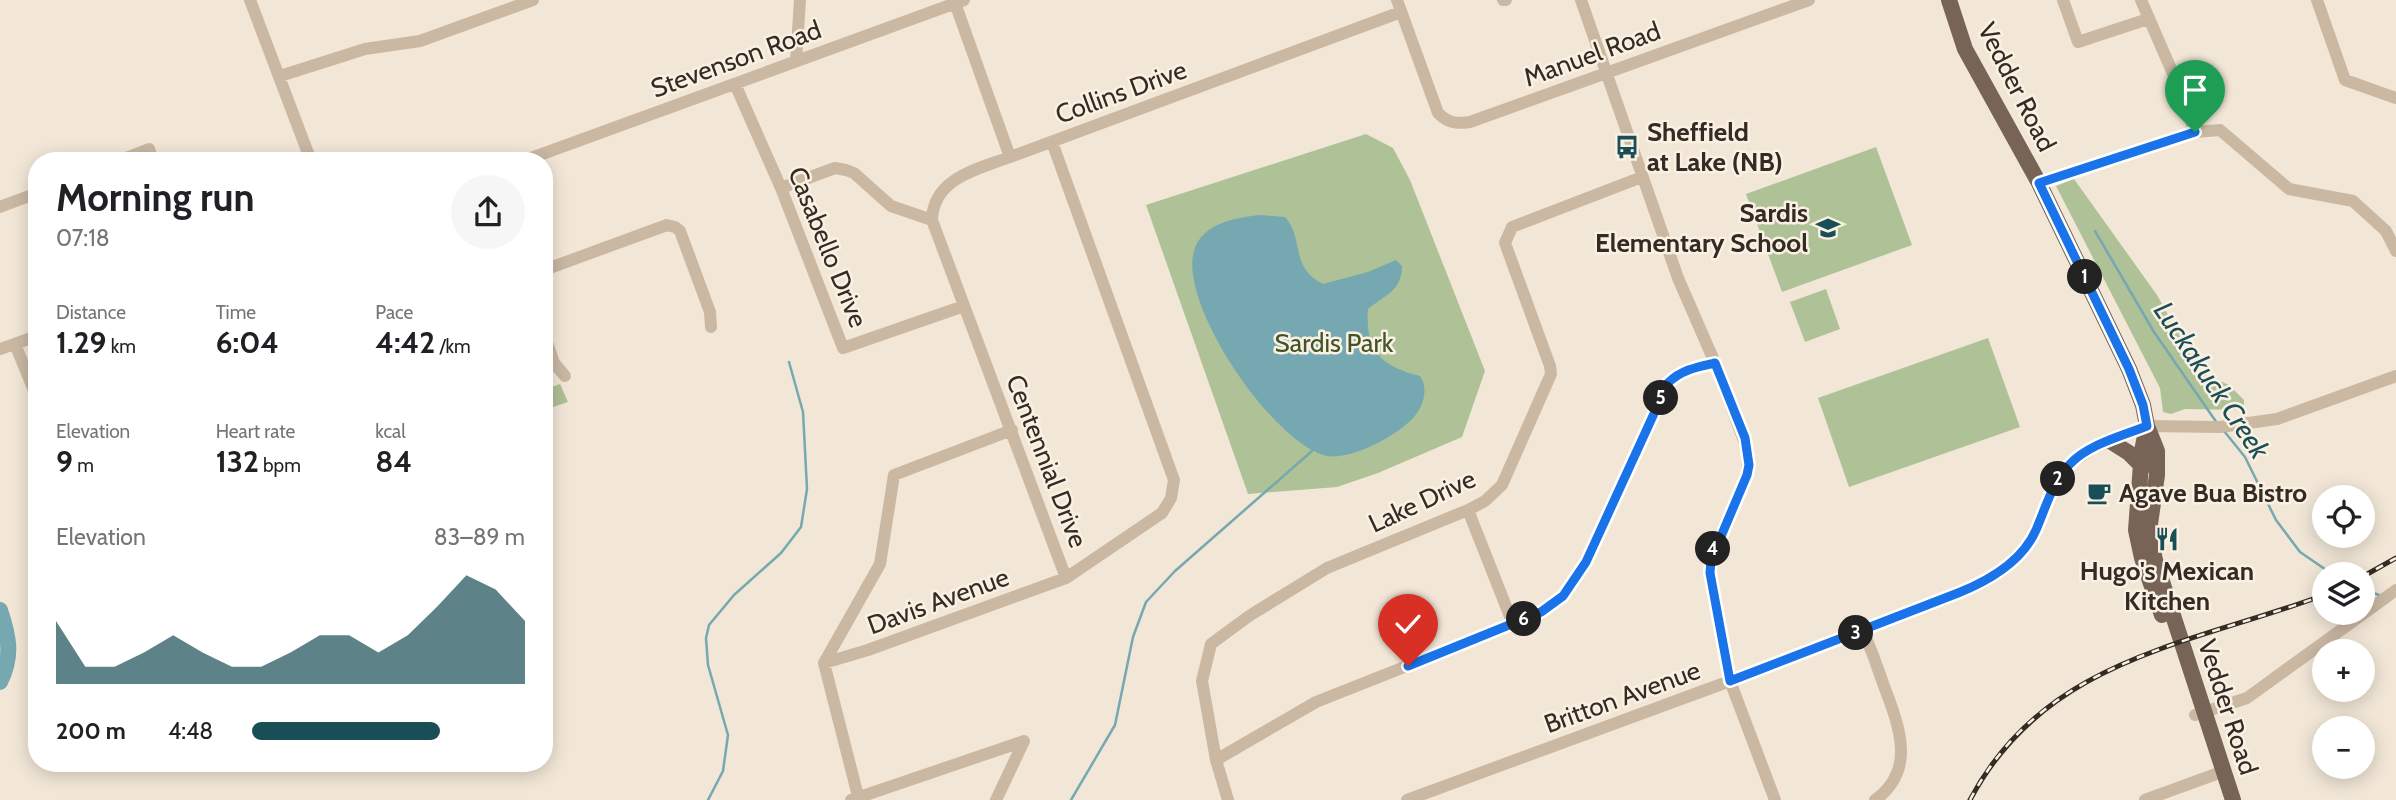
<!DOCTYPE html>
<html lang="en">
<head>
<meta charset="utf-8">
<style>
	:root { --surface:#fff; --page:#f6f6f6; --text:#202124; --muted:#757577; --accent:#1a4e57 }
	body { margin:0; font-family:Cabin,sans-serif; background:var(--page); color:var(--text); height:100vh; display:flex; flex-direction:column; font-size:26px; white-space:nowrap }
	* { box-sizing:border-box; margin:0 }
	p { font-size:23px; color:var(--muted) }
	.icon { flex:none; width:38px; height:38px; fill:none; stroke:currentColor; stroke-width:2; stroke-linecap:round; stroke-linejoin:round }
	.map { position:relative; flex:1; overflow:hidden }
	.drawer { position:absolute; left:28px; top:152px; width:525px; height:620px; display:flex; flex-direction:column; background:var(--surface); border-radius:28px; box-shadow:0 4px 18px #0003 }
	.drawer>* { flex:none }
	.controls { position:absolute; left:2312px; top:485px; display:grid; gap:14px }
	.controls a { display:grid; place-items:center; width:63px; height:63px; border-radius:50%; background:var(--surface); box-shadow:0 4px 18px #0003; font-size:35px }
	.pin { position:absolute; display:grid; place-items:center; width:60px; height:60px; color:#fff; margin:-72px -30px; border-radius:50% 50% 50% 0; rotate:-45deg; box-shadow:0 0 7px #0007 }
	.pin .icon { rotate:45deg }
	.km { position:absolute; width:35px; height:35px; margin:-18px; border-radius:50%; background:#222; color:#fff; font-size:19px; line-height:35px; text-align:center }
	.round { display:grid; place-items:center; flex:none; width:74px; height:74px; border-radius:37px; background:var(--page) }
	.overview { display:flex; align-items:center; justify-content:space-between; height:119px; padding:0 28px }
	h1 { font-size:38px; font-weight:700; line-height:52px }
	.stats { display:grid; grid-template-columns:repeat(3,1fr); gap:10px; height:119px; padding:7px 28px }
	.stats div { display:grid; align-content:center }
	.stats b { font-size:30px; font-weight:700 }
	.stats small { font-size:19px; font-weight:400 }
	.stats p { font-size:19px }
	.chart { height:196px; padding:14px 28px }
	.chart p { display:flex; justify-content:space-between }
	.chart svg { width:100%; height:126px; margin-top:7px; fill:var(--accent); opacity:.7 }
	ul { padding:0 28px; list-style:none; font-size:23px }
	li { display:grid; grid-template-columns:112px 84px 1fr; align-items:center; height:52px }
	li i { height:18px; border-radius:9px; background:var(--accent) }
	.map>svg:first-child { display:block }
	.green { fill:#afc197 }
	.water { fill:#75a8b0 }
	.lines { fill:none; stroke-linecap:round; stroke-linejoin:round }
	.stream { stroke:#75a8b0; stroke-width:2.5 }
	.river { stroke:#75a8b0; stroke-width:16 }
	.minor { stroke:#cab8a3; stroke-width:12 }
	.major { stroke:#776456; stroke-width:16 }
	.rail-casing { stroke:#352b25; stroke-width:5 }
	.rail { stroke:#faf1e3; stroke-width:2.5; stroke-dasharray:8; stroke-linecap:butt }
	.route-casing { stroke:#fff; stroke-width:14 }
	.route { stroke:#1a73e8; stroke-width:9 }
	.labels { text-anchor:middle; stroke-width:5; stroke-linejoin:round; paint-order:stroke }
	.street-label { font-size:26px; fill:#352b25; stroke:#faf1e3 }
	.poi-label { font-size:26px; font-weight:bold; fill:#352b25; stroke:#faf1e3; text-anchor:start }
	.park-label { font-size:26px; fill:#405428; stroke:#faf1e3 }
	.water-label { font-size:28px; font-style:italic; fill:#1a4e57; stroke:#faf1e3 }
</style>
</head>
<body>
<div class="map">
<svg width="2396" height="800" viewBox="0 0 2396 800">
	<rect width="100%" height="100%" fill="#f2e7d7"/>
	<path class="green" d="M1366,134L1393,148L1410,180L1485,371L1462,437L1378,473L1337,487L1248,494L1146,205Z
		M1876,147L1912,245L1782,292L1746,194Z
		M2074,179L2157,295L2200,372L2229,385L2244,400V410L2185,409L2171,414L2163,412L2160,388L2056,186Z
		M1826,289L1840,329L1805,342L1790,302Z
		M1988,338L2020,427L1849,487L1818,398Z
		M560,384L568,402L544,410V390Z"/>
	<path class="water" d="M1260,215L1285,217C1305,239 1289,267 1323,284L1368,272L1396,260L1402,266C1402,291 1385,295 1368,309C1365,351 1381,366 1420,376C1430,390 1422,411 1409,422C1392,438 1350,460 1327,456C1274,445 1178,304 1194,251C1202,223 1235,218 1260,215Z"/>
	<g class="lines">
		<path class="stream" d="M2095,231L2154,332L2217,423
			M2224,431L2245,457L2276,520L2300,552L2332,574
			M2362,589L2379,595
			M708,800L723,771L728,735L708,665L706,638L709,625L734,595L781,553L801,527L807,489L803,412L789,362
			M1071,800L1115,725L1133,637L1146,602L1175,571L1312,451"/>
		<path class="river" d="M0,610C9,637 13,656 0,682"/>
		<path class="minor" d="M250,0L311,161
			M1397,0L1438,113C1448,123 1456,124 1470,122L1809,0
			M1503,0H1506
			M1581,0L1678,278L1715,363L1748,452L1747,475L1714,549L1710,574L1730,681L1775,800
			M2063,0L2078,42L2148,19
			M2141,0L2181,92L2195,132
			M2317,0L2345,80L2396,98
			M955,3L1010,157L1401,12
			M796,61L800,0
			M280,76L365,49L420,41L533,0
			M735,84L781,188L843,348L964,306
			M1010,157C978,169 933,178 932,220L1066,578L1162,513L1171,498L1174,480L1052,142
			M118,161L149,149L153,161
			M523,161L964,0
			M2039,183L2195,132L2220,130L2289,189L2353,201L2386,231L2396,251
			M781,188L835,168L846,170L854,173L891,206L932,220
			M0,207L37,193
			M544,270L667,225L675,227L680,231L710,312L711,327
			M544,334L554,363L565,376
			M15,344L37,398
			M0,349L37,336
			M1468,510L1513,624
			M1863,630C1871,649 1878,668 1884,686C1899,726 1917,770 1875,800
			M824,663L868,650L1066,578
			M2195,715L2247,698L2396,590
			M1216,760L1316,702L1513,624L1541,612L1563,596L1586,562L1668,383C1681,370 1697,367 1715,363
			M858,796L824,663L880,564L894,475L1012,430
			M851,800L1024,741L996,800
			M1228,800L1216,760L1202,681L1211,644L1249,616L1327,568L1468,510L1485,501L1502,485L1551,374L1550,366L1505,243L1512,227L1642,177
			M1407,800L1730,681L1981,584L2002,571L2029,543L2058,479L2071,463L2093,448L2147,426L2220,427L2277,419L2396,376
			M2145,800L2216,774"/>
		<path class="major" d="M1949,0L1965,49L2039,183L2129,369L2143,405L2147,426L2157,451V475L2149,531L2155,560L2233,800
			M2147,426L2142,451L2136,530L2142,558L2162,615
			M2110,441L2129,453L2143,467"/>
		<g class="rail-casing">
			<path id="rail" d="M2362,577L2396,558
				M1970,800C2044,659 2189,645 2324,595"/>
		</g>
		<use href="#rail" class="rail"/>
	</g>
	<g class="lines">
		<g class="route-casing">
			<path id="route" d="M1408,666L1541,612L1563,596L1586,562L1668,383C1681,370 1697,367 1715,363L1745,438L1749,465L1747,475L1711,560L1710,573L1730,681L1958,593C1988,581 2022,562 2036,530C2046,507 2052,483 2070,464C2089,444 2122,436 2147,426L2143,405L2129,369L2039,183L2195,132"/>
		</g>
		<use href="#route" class="route"/>
	</g>
	<defs>
		<g id="bus-bare" transform="scale(1.89)"><path d="M-5-6H5V4H4V6H2V4H-2V6H-4V4H-5ZM-3.5-4V0h7V-4ZM-3.5 1.2v1.5H-2V1.2ZM2 1.2v1.5H3.5V1.2Z" fill="#1a4e57" stroke="#faf1e3" stroke-width="2.5" paint-order="stroke"/></g>
		<g id="school-bare" transform="scale(1.89)"><path d="M0-5L7-2L0 1L-7-2ZM-4 1L0 2.5L4 1V4Q0 6-4 4Z" fill="#1a4e57" stroke="#faf1e3" stroke-width="2.5" paint-order="stroke"/></g>
		<g id="cafe-bare" transform="scale(1.89)"><path d="M-5.5-4.5H6V0H3Q3 3.5 0 3.5H-2.5Q-5.5 3.5-5.5 0ZM3-3.2v2h1.7v-2ZM-6 4.5H4V6H-6Z" fill="#1a4e57" stroke="#faf1e3" stroke-width="2.5" paint-order="stroke"/></g>
		<g id="restaurant-bare" transform="scale(1.89)"><path d="M-5-6h1v4h1v-4h1v4h1v-4h1v5L-1.5 .5V6h-2V.5L-5-1ZM5-6V6H3V1.5H1.5Q1.5-4 5-6Z" fill="#1a4e57" stroke="#faf1e3" stroke-width="2.5" paint-order="stroke"/></g>
	</defs>
	<g fill-rule="evenodd">
		<use href="#bus-bare" x="1627" y="147"/>
		<use href="#school-bare" x="1828" y="228"/>
		<use href="#cafe-bare" x="2099" y="493"/>
		<use href="#restaurant-bare" x="2167" y="539"/>
	</g>
	<g class="labels">
		<g class="street-label">
			<text transform="translate(1592 54) rotate(-20)" y="9">Manuel Road</text>
			<text transform="translate(736 59) rotate(-20)" y="9">Stevenson Road</text>
			<text transform="translate(2017 87) rotate(63)" y="9">Vedder Road</text>
			<text transform="translate(1121 92) rotate(-20)" y="9">Collins Drive</text>
			<text transform="translate(828 247) rotate(68)" y="9">Casabello Drive</text>
			<text transform="translate(1047 461) rotate(69)" y="9">Centennial Drive</text>
			<text transform="translate(1422 501) rotate(-25)" y="9">Lake Drive</text>
			<text transform="translate(938 601) rotate(-20)" y="9">Davis Avenue</text>
			<text transform="translate(1622 697) rotate(-20)" y="9">Britton Avenue</text>
			<text transform="translate(2228 707) rotate(72)" y="9">Vedder Road</text>
		</g>
		<g class="poi-label">
			<text x="1647" y="141">Sheffield<tspan x="1647" dy="30">at Lake (NB)</tspan></text>
			<text x="1808" y="222" text-anchor="end">Sardis<tspan x="1808" dy="30">Elementary School</tspan></text>
			<text x="2119" y="502">Agave Bua Bistro</text>
			<text x="2167" y="580" text-anchor="middle">Hugo's Mexican<tspan x="2167" dy="30">Kitchen</tspan></text>
		</g>
		<g class="park-label">
			<text x="1334" y="352">Sardis Park</text>
		</g>
		<g class="water-label">
			<text transform="translate(2212 380) rotate(56)" y="10">Luckakuck Creek</text>
		</g>
	</g>
</svg>
<div class="controls">
<a><svg class="icon" aria-label="locate" viewBox="0 0 24 24"><circle cx="12" cy="12" r="6"/><path d="M12 2v4M12 18v4M2 12h4M18 12h4"/></svg></a>
<a><svg class="icon" aria-label="layers" viewBox="0 0 24 24"><path d="M12 4l9 5-9 5-9-5zM3 14l9 5 9-5"/></svg></a>
<a>+</a>
<a>−</a>
</div>
<div class="pin" style="left:2195px;top:132px;background:#1e9e55"><svg class="icon" aria-label="arrive" viewBox="0 0 24 24"><path d="M6 21V4h12l-3 4 3 4H6"/></svg></div>
<div class="pin" style="left:1408px;top:666px;background:#d93025"><svg class="icon" aria-label="check" viewBox="0 0 24 24"><path d="M5 12l5 5 9-10"/></svg></div>
<b class="km" style="left:2085px;top:277px">1</b>
<b class="km" style="left:2058px;top:479px">2</b>
<b class="km" style="left:1856px;top:633px">3</b>
<b class="km" style="left:1713px;top:549px">4</b>
<b class="km" style="left:1661px;top:398px">5</b>
<b class="km" style="left:1524px;top:619px">6</b>
<section class="drawer">
<div class="overview"><div><h1>Morning run</h1><p>07:18</p></div><a class="round"><svg class="icon" aria-label="share" viewBox="0 0 24 24"><path d="M12 15V3M7 8l5-5 5 5M5 13v7h14v-7"/></svg></a></div>
<div class="stats">
<div><p>Distance</p><b>1.29<small> km</small></b></div>
<div><p>Time</p><b>6:04</b></div>
<div><p>Pace</p><b>4:42<small> /km</small></b></div>
</div>
<div class="stats">
<div><p>Elevation</p><b>9<small> m</small></b></div>
<div><p>Heart rate</p><b>132<small> bpm</small></b></div>
<div><p>kcal</p><b>84</b></div>
</div>
<div class="chart"><p><span>Elevation</span>83–89 m</p>
<svg viewBox="0 0 160 44" preserveAspectRatio="none"><path d="M0 44V22L10 38L20 38L30 33L40 27L50 33L60 38L70 38L80 33L90 27L100 27L110 33L120 27L130 17L140 6L150 11L160 22V44z"/></svg>
</div>
<ul>
<li><b>200 m</b>4:48<i style="width:69%"></i></li>
</ul>
</section>
</div>
</body>
</html>
